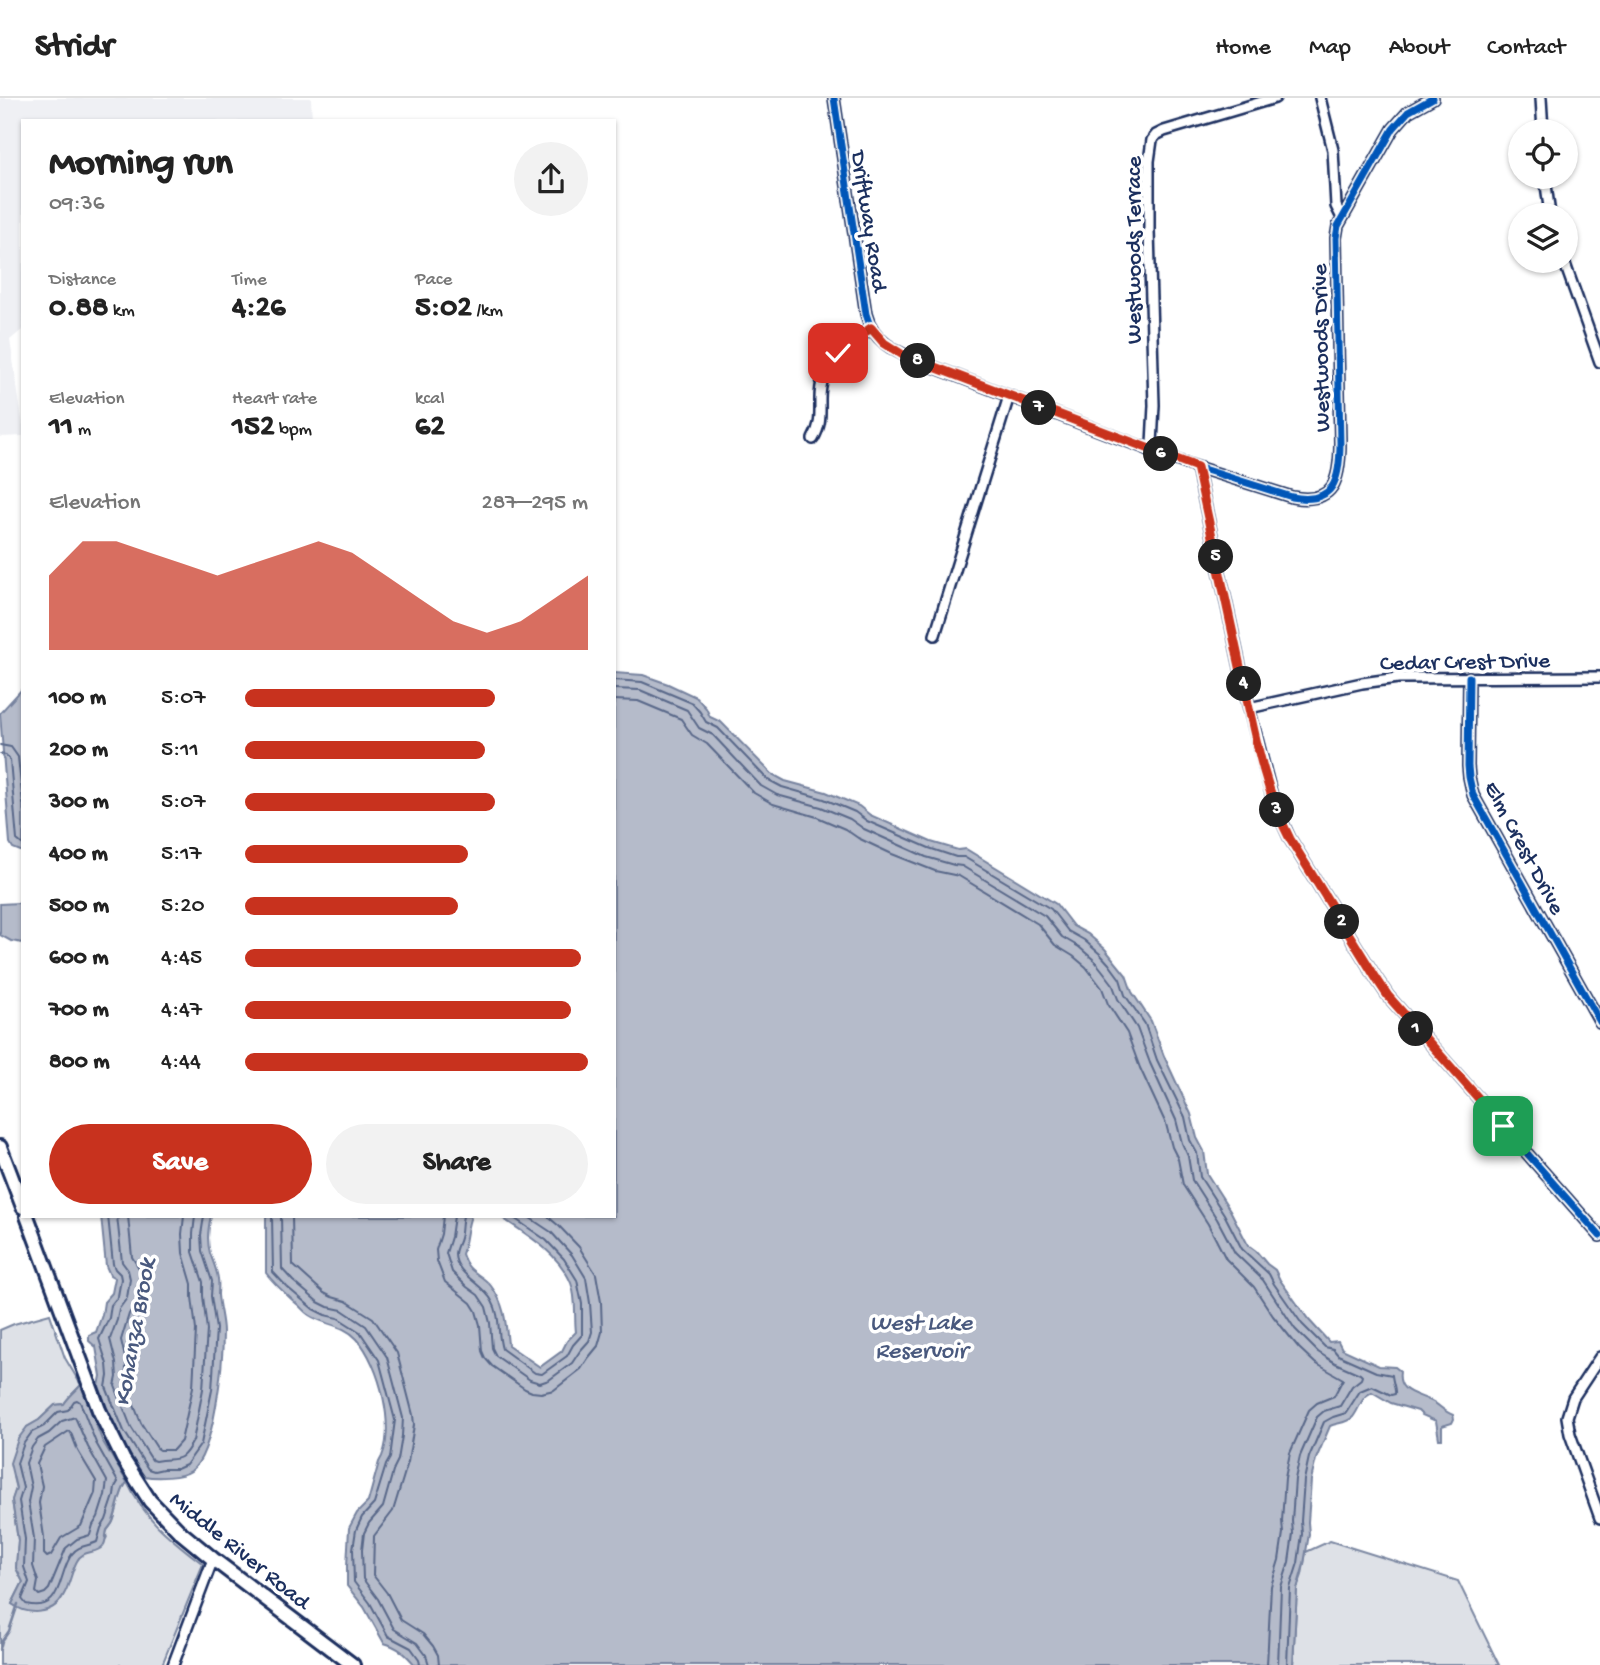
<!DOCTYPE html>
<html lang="en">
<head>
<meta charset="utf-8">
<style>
	:root { --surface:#fff; --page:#f2f2f2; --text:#222; --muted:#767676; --line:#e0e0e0; --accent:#c8321e }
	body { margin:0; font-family:"Gochi Hand",sans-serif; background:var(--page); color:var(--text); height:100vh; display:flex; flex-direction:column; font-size:26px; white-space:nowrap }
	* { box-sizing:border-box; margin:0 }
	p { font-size:23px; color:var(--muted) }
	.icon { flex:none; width:38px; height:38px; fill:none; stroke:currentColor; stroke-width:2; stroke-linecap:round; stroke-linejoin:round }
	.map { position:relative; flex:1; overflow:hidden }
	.sheet { position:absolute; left:21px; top:21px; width:595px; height:1099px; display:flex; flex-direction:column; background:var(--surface); border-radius:0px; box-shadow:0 2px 5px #0004 }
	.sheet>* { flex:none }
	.tools { position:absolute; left:1508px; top:21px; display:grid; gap:14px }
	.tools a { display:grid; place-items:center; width:70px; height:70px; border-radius:50%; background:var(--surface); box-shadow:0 2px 5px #0004; font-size:35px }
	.pin { position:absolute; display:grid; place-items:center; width:60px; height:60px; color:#fff; margin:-30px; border-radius:14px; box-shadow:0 4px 10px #0006 }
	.km { position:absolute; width:35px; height:35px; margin:-18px; border-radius:50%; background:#222; color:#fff; font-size:19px; line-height:35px; text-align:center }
	.round { display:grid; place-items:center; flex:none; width:74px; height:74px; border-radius:37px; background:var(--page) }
	.overview { display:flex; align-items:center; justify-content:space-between; height:119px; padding:0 28px }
	h1 { font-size:38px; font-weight:700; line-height:52px }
	.metrics { display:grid; grid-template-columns:repeat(3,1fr); gap:10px; height:119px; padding:7px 28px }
	.metrics div { display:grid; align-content:center }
	.metrics b { font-size:30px; font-weight:700 }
	.metrics small { font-size:19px; font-weight:400 }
	.metrics p { font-size:19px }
	.chart { height:196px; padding:14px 28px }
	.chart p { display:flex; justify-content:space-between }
	.chart svg { width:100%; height:126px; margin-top:7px; fill:var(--accent); opacity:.7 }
	.cta { display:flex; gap:14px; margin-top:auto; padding:14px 28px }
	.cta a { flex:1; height:80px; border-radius:42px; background:var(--accent); color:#fff; font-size:28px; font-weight:700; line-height:80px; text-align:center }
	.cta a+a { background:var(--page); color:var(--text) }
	ul { padding:0 28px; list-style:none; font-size:23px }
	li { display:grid; grid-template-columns:112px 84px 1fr; align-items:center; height:52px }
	li i { height:18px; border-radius:9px; background:var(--accent) }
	header { display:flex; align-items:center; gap:42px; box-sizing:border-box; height:98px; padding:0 35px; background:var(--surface); border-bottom:2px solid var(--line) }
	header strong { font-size:33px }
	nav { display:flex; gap:38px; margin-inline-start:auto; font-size:24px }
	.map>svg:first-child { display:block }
	.built { fill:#eff0f4 }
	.green { fill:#dee1e7; stroke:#7c88a2; stroke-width:2 }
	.water { fill:#b5bbca; stroke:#77839f; stroke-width:2 }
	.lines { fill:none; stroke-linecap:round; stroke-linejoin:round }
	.shore { stroke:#596789; stroke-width:2 }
	.stream { stroke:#77839f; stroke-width:2.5 }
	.minor-casing { stroke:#1b2f5e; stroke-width:14 }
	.secondary-casing { stroke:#1b2f5e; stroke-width:18 }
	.minor { stroke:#fff; stroke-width:9 }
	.secondary { stroke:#fff; stroke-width:12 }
	.cycleway-casing { stroke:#fff; stroke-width:11 }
	.cycleway { stroke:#0057b8; stroke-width:7 }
	.route-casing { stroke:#fff; stroke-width:14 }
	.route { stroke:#c8321e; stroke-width:9 }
	.labels { text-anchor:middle; stroke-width:7; stroke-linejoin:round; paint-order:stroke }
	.street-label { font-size:23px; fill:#1b2f5e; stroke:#fff }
	.water-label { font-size:24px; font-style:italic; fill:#49597e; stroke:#fff }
</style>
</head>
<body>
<header>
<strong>Stridr</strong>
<nav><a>Home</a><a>Map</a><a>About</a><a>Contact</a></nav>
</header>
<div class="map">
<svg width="1600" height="1567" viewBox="0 0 1600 1567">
	<rect width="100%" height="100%" fill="#fff"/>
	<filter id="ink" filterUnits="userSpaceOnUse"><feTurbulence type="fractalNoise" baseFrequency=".0143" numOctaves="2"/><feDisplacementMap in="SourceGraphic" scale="14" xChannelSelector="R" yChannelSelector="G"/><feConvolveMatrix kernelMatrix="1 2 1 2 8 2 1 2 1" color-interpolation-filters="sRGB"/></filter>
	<g filter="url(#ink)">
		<path class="built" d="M0,0H311L312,23H23V231L10,242L23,328V338L0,339Z"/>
		<path class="green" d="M50,1216L65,1260L81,1287C75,1294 69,1298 64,1306L55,1307L39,1322L27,1329L13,1379L16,1391L12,1402L18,1442L16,1470L23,1484L12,1506C21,1512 28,1513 38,1513C70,1512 64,1480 78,1460C83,1452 95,1456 104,1443C110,1436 104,1442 107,1433C108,1430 112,1427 113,1424C118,1411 119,1395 127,1384C145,1422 171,1441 203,1466L162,1567H0V1232L14,1226Z
			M1330,1443L1458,1483L1499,1567H1293L1297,1491L1302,1477L1306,1454Z"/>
		<path class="water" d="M614,575L643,577L668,586L696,599L706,610L710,619L721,624L772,676L785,683L826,694L859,708L870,717L931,744L958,752L966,751L1056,806L1073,828L1088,836L1105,851L1126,877L1132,894L1151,923L1164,958L1191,1016L1197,1040L1204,1053L1207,1076L1230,1112L1248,1147L1256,1153L1267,1166L1275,1172L1280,1182L1308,1221L1329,1244L1338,1243L1342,1251L1379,1268L1395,1269L1400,1273C1397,1294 1414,1295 1429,1302C1438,1305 1442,1313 1453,1317L1454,1321L1452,1325L1442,1328V1341H1439L1436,1323L1422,1317L1418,1313L1391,1305L1372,1294C1361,1299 1360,1310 1353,1319C1347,1325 1337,1325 1330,1328L1316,1361L1311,1382L1308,1424L1309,1436L1304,1466L1297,1491L1293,1567H415C406,1556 398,1549 384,1545L364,1509L347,1488V1468L349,1430L357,1415L368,1404L379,1364C398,1334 379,1265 357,1241C343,1226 324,1227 309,1217C304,1214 301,1209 297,1206C286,1196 275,1187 266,1175V1118H471C466,1131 467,1142 462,1156C469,1177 480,1174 491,1188C505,1206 506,1226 508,1247L540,1269L562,1253L567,1243L576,1234C574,1219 577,1200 571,1185C558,1154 526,1136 499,1118H614Z
			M23,590V754L13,750L10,745L0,615Z
			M19,805H23V845L11,843L0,837V806Z
			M101,1118H211C208,1130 207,1144 210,1155C213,1164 217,1172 218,1181C219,1186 218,1192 218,1197C219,1210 223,1222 223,1234C223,1264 215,1355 191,1373C181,1380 155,1380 144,1378L117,1337L99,1288L101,1278L96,1249L89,1243V1237L96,1234L102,1217L104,1204L112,1195L115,1180L110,1177L106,1168Z
			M81,1287L102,1342L127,1384C119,1394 118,1410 113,1423C112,1427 109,1429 107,1432C105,1437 107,1443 103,1448C96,1457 83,1451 77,1463C71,1474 70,1487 63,1498C53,1517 28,1518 12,1506L23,1484L16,1470L18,1442L12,1402L16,1390L10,1365L18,1341L27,1329L39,1322L55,1307L64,1306C69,1298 75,1294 81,1287Z"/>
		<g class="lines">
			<path class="shore" d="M614,582L642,584L692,605L700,614L706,624L718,630L767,681L782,689L824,701L855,714L867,723L929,750L956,759H964L1051,811L1068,833L1084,842L1100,856L1109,866L1120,881L1125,897L1145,926L1157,962L1185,1019L1190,1042L1197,1055L1200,1079L1224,1116L1242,1151L1269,1176L1274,1186L1302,1226L1325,1249L1333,1251L1338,1257L1376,1274L1392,1277C1392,1282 1396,1292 1395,1296L1391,1297L1372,1288L1360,1293L1346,1315L1333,1319L1324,1324L1309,1359L1304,1382L1301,1423L1302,1436L1298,1465L1290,1490L1287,1567
				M614,591L640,592L687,612L699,630L713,637L761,688L777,697L821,709L850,721L864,731L926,759L954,767L962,768L1045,818L1062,839L1079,849L1094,862L1102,872L1112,885L1118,901L1137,930L1150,965L1176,1022L1182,1045L1188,1058L1192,1082L1217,1121L1235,1155L1263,1182L1295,1231L1318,1254L1335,1265L1360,1276L1362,1278L1361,1281L1352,1288L1340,1308L1324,1313L1317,1319L1300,1358L1295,1381L1292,1423L1293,1436L1289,1464L1281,1489L1278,1567
				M614,602L638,603L681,621L692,637L707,646L754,695L773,706L817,719L845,731L858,740L892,756L935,773L959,778L1038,826L1055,847L1073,858L1086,869L1102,890L1108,906L1127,935L1140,970L1166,1026L1172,1049L1178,1061L1183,1087L1208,1126L1226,1161L1254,1189L1273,1218L1299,1250L1315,1265L1343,1281L1334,1298L1317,1305L1309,1312L1290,1355L1285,1380L1282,1423L1283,1435L1279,1462L1271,1488L1267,1567
				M0,647L11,649L18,659L23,706
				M0,656L6,657L10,662L17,742L23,747
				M108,1118L113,1166L115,1171L120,1176L121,1181L118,1198L111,1207L109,1220L99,1241L107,1266L108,1278L106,1289L124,1333L148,1371L154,1373L163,1371H177L186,1367L201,1346L212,1292L216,1231L211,1198L212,1183L202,1153L201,1137L204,1118
				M117,1118L122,1164L128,1172L130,1181L127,1200L119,1211L117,1222L110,1241L116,1265L117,1279L115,1288L131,1329L152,1362L155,1363C178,1359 180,1367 193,1343L203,1291L207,1232L203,1198V1184L193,1154V1136L195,1118
				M128,1118L132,1159L139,1170L141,1181L137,1203L129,1216L121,1242L126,1264V1287L141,1325L157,1350L160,1352H173L181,1343L193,1289L196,1232L192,1199V1186L183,1155L182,1136L184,1118
				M272,1118L273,1174L287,1189L313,1211L325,1217L338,1220L360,1234L379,1262L395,1322L393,1337L390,1360L386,1367L374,1406L362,1419L356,1432L353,1451L354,1484L370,1505L388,1538L411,1550L419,1561L420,1567
				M281,1118L282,1171L293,1183L318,1204L328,1209L342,1212L366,1228L387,1259L403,1320L402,1338L398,1362L394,1370L383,1409L369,1425L364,1435L362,1452L363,1481L378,1501L394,1531L417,1545L426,1557L429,1567
				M292,1118L293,1167L324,1195L332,1199L346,1203L373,1220L397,1255L413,1317L414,1327L408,1364L393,1413L374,1438L373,1477L387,1495L401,1522L423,1536L433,1548L438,1557L439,1567
				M443,1118L441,1136L436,1152L437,1163L445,1184L471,1205L476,1213L480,1227L482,1253L485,1260L492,1268L525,1291L532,1294L541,1295L554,1292L581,1271L589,1259L598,1248L602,1234L601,1204L596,1176L579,1149L559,1128L547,1118
				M454,1118L451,1139L446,1155L452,1174L467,1189L478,1197L486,1209L490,1225L492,1250L496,1258L530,1282L540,1285L549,1282L572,1265L580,1253L589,1243L592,1234L590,1205L586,1180L572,1157L551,1134L527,1118
				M463,1118C461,1126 462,1133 460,1140C459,1145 455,1151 455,1156C455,1176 483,1186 492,1203C501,1218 497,1236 502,1251L535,1275L542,1276L567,1258L573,1247L582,1237V1206L577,1182L564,1161L546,1142L511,1118
				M77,1302L80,1304L96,1345L118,1384L115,1389L114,1398L106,1422L101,1430L97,1444C89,1448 78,1447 72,1456C57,1476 64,1515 26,1506L22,1501L29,1484L24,1469L25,1441L19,1403L23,1390L17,1365L24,1345L32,1334L44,1328L58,1314L68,1312L74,1303Z
				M75,1319L88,1349L107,1383L105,1397L98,1419L93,1427L90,1437L77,1441L66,1450L49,1491L45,1495L39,1497L36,1494L38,1483L33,1468L34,1440L28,1404L31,1389L26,1365L32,1349L38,1341L49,1335L62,1323Z
				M69,1333L71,1335L78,1353L96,1383L95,1395L81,1428L61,1440L51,1457L47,1459L44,1456V1439L39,1405L42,1388L37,1366L45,1349Z"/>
			<path class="stream" d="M0,1551L2,1543L9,1533L18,1506"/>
			<g class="minor-casing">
				<path id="minor" d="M834,0L866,216C873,243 894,253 918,263L1184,365L1292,399C1335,407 1340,381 1340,345L1336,140L1338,128L1393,31L1408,14L1433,0
					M1320,0L1333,52L1336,108L1342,120
					M1541,0L1543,33
					M1545,79L1550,117
					M1564,163L1600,264
					M813,341C821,327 820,319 820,304C819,265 841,250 871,231
					M1149,352L1152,346L1154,307L1149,133V63L1152,42L1156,37L1164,33L1275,0
					M1197,369L1249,610L1274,706L1290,741L1376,880L1388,898L1600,1138
					M935,537L1009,298
					M1469,579L1468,668L1469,679L1473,697L1600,924
					M1249,610L1362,585L1398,580L1600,579
					M1600,1259L1573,1300L1567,1319L1570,1336L1600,1420
					M173,1567L213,1461"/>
			</g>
			<g class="secondary-casing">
				<path id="secondary" d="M0,1049L23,1109
					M27,1118L99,1312L123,1361L150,1403L179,1433L213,1461L353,1567"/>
			</g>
			<use href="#minor" class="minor"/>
			<use href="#secondary" class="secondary"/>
			<g class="cycleway-casing">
				<path id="cycleway" d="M834,0L866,216C873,243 894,253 918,263L1184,365L1292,399C1335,407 1340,381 1340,345L1336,140L1338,128L1393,31L1408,14L1433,0
					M1197,369L1249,610L1274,706L1290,741L1376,880L1388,898L1600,1138
					M1469,579L1468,668L1469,679L1473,697L1600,924"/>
			</g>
			<use href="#cycleway" class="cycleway"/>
		</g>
	</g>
	<g class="lines" filter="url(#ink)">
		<g class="route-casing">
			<path id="route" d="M838,255L851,244L871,230L884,245L903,257L1197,369C1212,439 1227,508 1242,578C1254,633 1264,691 1290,741L1376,880L1388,898L1503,1028"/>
		</g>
		<use href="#route" class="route"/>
	</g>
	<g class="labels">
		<g class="street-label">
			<text transform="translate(871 123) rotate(81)" y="8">Driftway Road</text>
			<text transform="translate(1132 152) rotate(-90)" y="8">Westwoods Terrace</text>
			<text transform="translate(1319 250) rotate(-91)" y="8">Westwoods Drive</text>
			<text transform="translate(1465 562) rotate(-1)" y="8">Cedar Crest Drive</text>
			<text transform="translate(1526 749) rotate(62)" y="8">Elm Crest Drive</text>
			<text transform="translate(241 1451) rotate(39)" y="8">Middle River Road</text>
		</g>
		<g class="water-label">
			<text x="921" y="1231">West Lake<tspan x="921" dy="28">Reservoir</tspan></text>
			<text transform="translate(133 1234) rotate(-80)" y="8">Kohanza Brook</text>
		</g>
	</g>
</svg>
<div class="tools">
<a><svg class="icon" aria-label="locate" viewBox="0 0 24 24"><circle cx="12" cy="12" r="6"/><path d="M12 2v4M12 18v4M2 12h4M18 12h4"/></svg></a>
<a><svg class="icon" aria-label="layers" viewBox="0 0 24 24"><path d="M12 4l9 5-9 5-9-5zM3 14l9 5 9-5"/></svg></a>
</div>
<div class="pin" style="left:1503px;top:1028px;background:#1e9e55"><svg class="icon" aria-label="arrive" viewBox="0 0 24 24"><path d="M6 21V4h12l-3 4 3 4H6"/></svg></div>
<div class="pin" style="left:838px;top:255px;background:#d93025"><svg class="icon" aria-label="check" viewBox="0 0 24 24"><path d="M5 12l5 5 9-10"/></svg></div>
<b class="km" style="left:1416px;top:931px">1</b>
<b class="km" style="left:1342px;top:824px">2</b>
<b class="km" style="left:1277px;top:712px">3</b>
<b class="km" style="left:1244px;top:586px">4</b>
<b class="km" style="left:1216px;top:459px">5</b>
<b class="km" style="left:1161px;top:356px">6</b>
<b class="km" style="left:1039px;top:310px">7</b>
<b class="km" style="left:918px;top:263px">8</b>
<section class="sheet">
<div class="overview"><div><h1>Morning run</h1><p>09:36</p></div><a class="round"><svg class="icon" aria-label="share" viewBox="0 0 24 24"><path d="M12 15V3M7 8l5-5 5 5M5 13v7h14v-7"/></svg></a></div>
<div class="metrics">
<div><p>Distance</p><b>0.88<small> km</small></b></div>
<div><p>Time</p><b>4:26</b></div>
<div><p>Pace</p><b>5:02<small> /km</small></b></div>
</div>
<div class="metrics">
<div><p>Elevation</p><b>11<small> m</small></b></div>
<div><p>Heart rate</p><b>152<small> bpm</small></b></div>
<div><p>kcal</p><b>62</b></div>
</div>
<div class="chart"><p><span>Elevation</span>287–295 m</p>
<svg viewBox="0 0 160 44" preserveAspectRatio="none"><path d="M0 44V18L10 6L20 6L30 10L40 14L50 18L60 14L70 10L80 6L90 10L100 18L110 26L120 34L130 38L140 34L150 26L160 18V44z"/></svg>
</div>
<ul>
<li><b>100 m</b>5:07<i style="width:73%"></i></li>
<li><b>200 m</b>5:11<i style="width:70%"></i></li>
<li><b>300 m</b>5:07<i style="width:73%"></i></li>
<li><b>400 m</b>5:17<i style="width:65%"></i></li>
<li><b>500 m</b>5:20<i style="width:62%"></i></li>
<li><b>600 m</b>4:45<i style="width:98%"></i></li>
<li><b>700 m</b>4:47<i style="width:95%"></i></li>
<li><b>800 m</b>4:44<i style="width:100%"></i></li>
</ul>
<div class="cta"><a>Save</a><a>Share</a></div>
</section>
</div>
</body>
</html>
